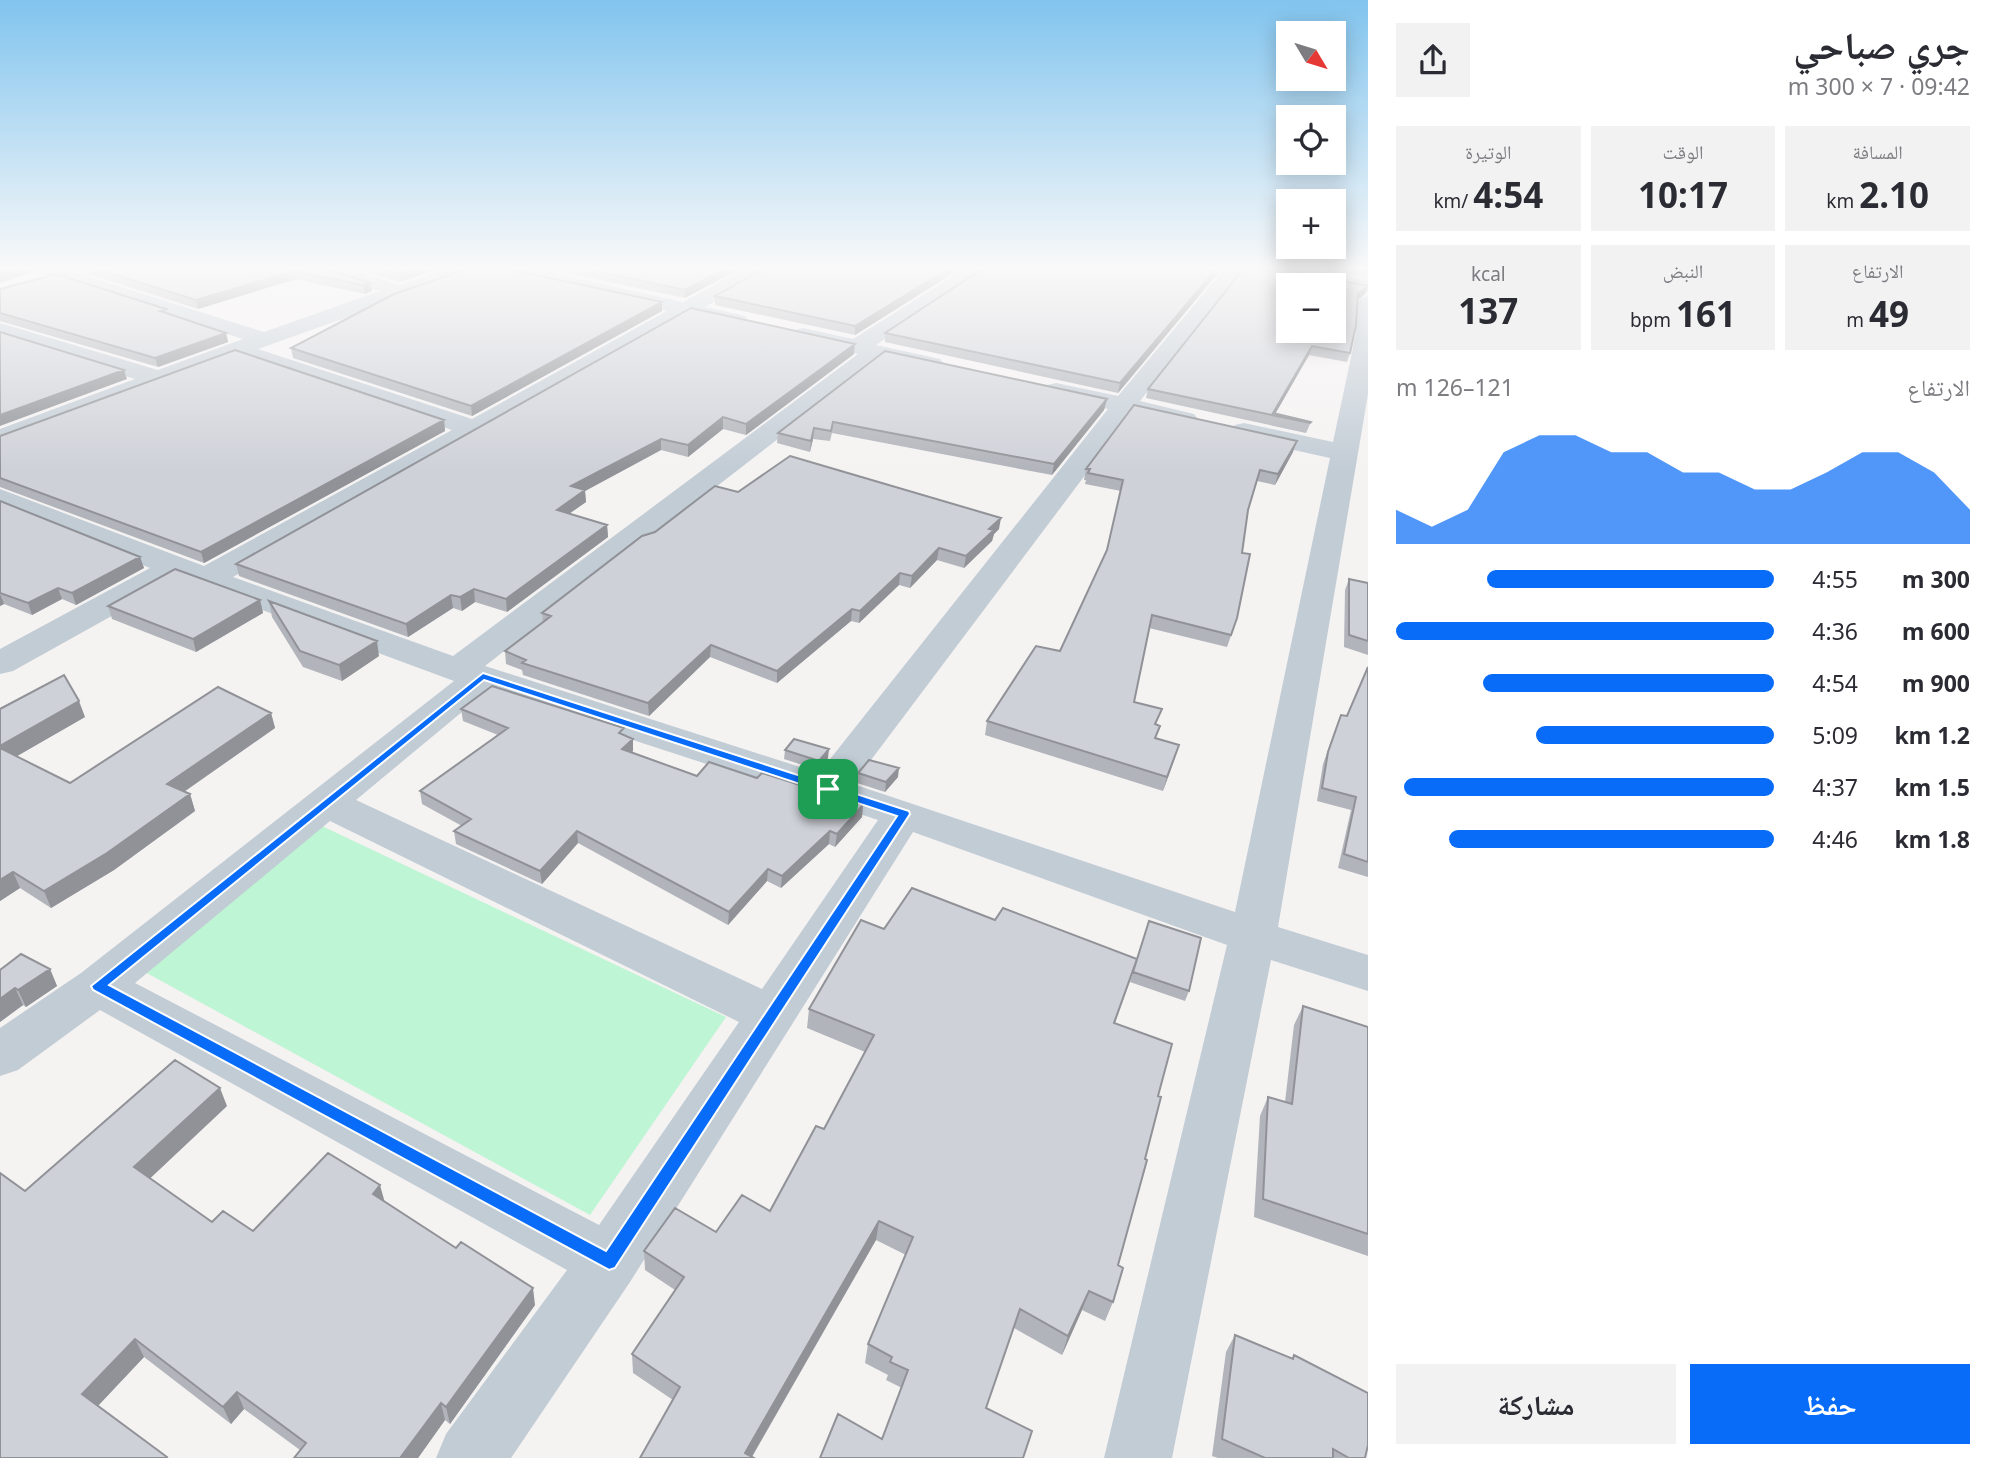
<!DOCTYPE html>
<html lang="ar">
<head>
<meta charset="utf-8">
<style>
	:root { --surface:#fff; --page:#f2f2f3; --text:#2b2b33; --muted:#7c7c81; --accent:#086cf9 }
	body { margin:0; font-family:"Noto Sans","Noto Naskh Arabic",sans-serif; background:var(--page); color:var(--text); direction:rtl; height:100vh; display:flex; flex-direction:column; font-size:26px; white-space:nowrap }
	* { box-sizing:border-box; margin:0 }
	p { font-size:23px; color:var(--muted) }
	.icon { flex:none; width:38px; height:38px; fill:none; stroke:currentColor; stroke-width:2; stroke-linecap:round; stroke-linejoin:round }
	.map { position:relative; flex:1; overflow:hidden; direction:ltr }
	.side { display:flex; flex-direction:column; background:var(--surface); width:630px }
	.side>* { flex:none }
	.needle { width:46px; rotate:128deg }
	.fabs { position:absolute; left:1276px; top:21px; display:grid; gap:14px }
	.fabs a { display:grid; place-items:center; width:70px; height:70px; border-radius:0px; background:var(--surface); box-shadow:0 4px 18px #0003; font-size:35px }
	.pin { position:absolute; display:grid; place-items:center; width:60px; height:60px; color:#fff; margin:-30px; border-radius:14px; box-shadow:0 4px 10px #0006 }
	.round { display:grid; place-items:center; flex:none; width:74px; height:74px; border-radius:0px; background:var(--page) }
	.head { display:flex; align-items:center; justify-content:space-between; height:119px; padding:0 28px }
	h1 { font-size:38px; font-weight:700; line-height:52px }
	.metrics { display:grid; grid-template-columns:repeat(3,1fr); gap:10px; height:119px; padding:7px 28px }
	.metrics div { display:grid; align-content:center; border-radius:0px; background:var(--page); text-align:center }
	.metrics b { font-size:35px; font-weight:700 }
	.metrics small { font-size:19px; font-weight:400 }
	.metrics p { font-size:19px }
	.chart { height:196px; padding:14px 28px }
	.chart p { display:flex; justify-content:space-between }
	.chart svg { width:100%; height:126px; margin-top:7px; fill:var(--accent); opacity:.7 }
	.button { display:flex; gap:14px; margin-top:auto; padding:14px 28px }
	.button a { flex:1; height:80px; border-radius:0px; background:var(--accent); color:#fff; font-size:28px; font-weight:700; line-height:80px; text-align:center }
	.button a+a { background:var(--page); color:var(--text) }
	ul { padding:0 28px; list-style:none; font-size:23px }
	li { display:grid; grid-template-columns:112px 84px 1fr; align-items:center; height:52px }
	li i { height:18px; border-radius:9px; background:var(--accent) }
	main { display:flex; flex:1; min-height:0 }
	.map>svg:first-child { display:block }
	.green { fill:#bef5d4 }
	.lines { fill:none; stroke-linecap:round; stroke-linejoin:round }
	.minor { fill:#c2ccd5; fill-rule:evenodd }
	.wall { fill:#b1b4ba }
	.shaded-wall { fill:#909297 }
	.building { fill:#ced1d8; stroke:#909297; stroke-width:2; fill-rule:evenodd }
	.route { fill:#086cf9; stroke:#fff; stroke-width:2; fill-rule:evenodd }
</style>
</head>
<body>
<main>
<section class="side">
<div class="head"><div><h1>جري صباحي</h1><p>09:42 · 7 × 300 m</p></div><a class="round"><svg class="icon" aria-label="share" viewBox="0 0 24 24"><path d="M12 15V3M7 8l5-5 5 5M5 13v7h14v-7"/></svg></a></div>
<div class="metrics">
<div><p>المسافة</p><b>2.10<small> km</small></b></div>
<div><p>الوقت</p><b>10:17</b></div>
<div><p>الوتيرة</p><b>4:54<small> /km</small></b></div>
</div>
<div class="metrics">
<div><p>الارتفاع</p><b>49<small> m</small></b></div>
<div><p>النبض</p><b>161<small> bpm</small></b></div>
<div><p>kcal</p><b>137</b></div>
</div>
<div class="chart"><p><span>الارتفاع</span>121–126 m</p>
<svg viewBox="0 0 160 44" preserveAspectRatio="none"><path d="M0 44V32L10 38L20 32L30 12L40 6L50 6L60 12L70 12L80 19L90 19L100 25L110 25L120 19L130 12L140 12L150 19L160 32V44z"/></svg>
</div>
<ul>
<li><b>300 m</b>4:55<i style="width:76%"></i></li>
<li><b>600 m</b>4:36<i style="width:100%"></i></li>
<li><b>900 m</b>4:54<i style="width:77%"></i></li>
<li><b>1.2 km</b>5:09<i style="width:63%"></i></li>
<li><b>1.5 km</b>4:37<i style="width:98%"></i></li>
<li><b>1.8 km</b>4:46<i style="width:86%"></i></li>
</ul>
<div class="button"><a>حفظ</a><a>مشاركة</a></div>
</section>
<div class="map">
<svg width="1368" height="1458" viewBox="0 0 1368 1458">
	<rect width="100%" height="100%" fill="#f5f2f2"/>
	<path class="green" d="M305,818L726,1017L590,1215L143,971Z"/>
	<g class="lines">
		<path class="minor" d="M29,267H58L264,332L380,291L317,271L314,267H344L400,285L452,267H480L477,271L258,349L472,419L667,311L494,271L491,267H526L683,302L748,267H772L769,271L705,307L745,316L748,321L745,326L737,328L689,316L233,577L453,656L858,354L795,340L792,335L795,330L803,328L853,339L968,267H991L876,345L940,359L944,364L940,369L932,371L881,359L485,666L819,773L1108,409L1047,395L1044,390L1047,385L1056,383L1118,396L1226,267H1246L1140,401L1194,414L1198,419L1194,424L1185,427L1131,414L853,784L1235,912L1330,458L1235,437L1231,431L1235,425L1244,423L1333,442L1356,334L1358,302L1361,298L1368,296V394L1278,927L1368,955V991L1271,960L1172,1458H1104L1227,945L913,832L630,1282L511,1458H436L446,1434L567,1270L100,1010L18,1070L0,1076V1028L81,973L454,681L178,579L13,671L0,674V649L150,568L0,508V489L204,566L452,430L237,357L0,446V429L135,379L0,337V323L158,370L243,339L32,271ZM486,692L878,820L762,989L356,800ZM330,821L739,1022L599,1225L135,983Z
			M1260,267H1300L1368,280V292L1270,273Z"/>
	</g>
	<path class="wall" d="M66,267H320L370,283L372,291L365,294L296,279L198,309Z
		M352,267H444L400,282Z
		M539,267H743L685,298Z
		M767,267H963L855,335L715,305V296Z
		M985,267H1223L1118,393L885,342V333Z
		M1312,267H1368V278Z
		M1368,286L1365,294L1358,300L1350,353L1347,362L1309,355L1275,414L1311,422L1306,433L1146,398L1148,389Z
		M0,289L166,309L167,313L226,333L228,342L158,367L0,321Z
		M662,311L472,416L293,358L291,348Z
		M885,351L1107,399L1104,410L1052,475L832,433L830,441L813,439L810,452L777,443L778,433Z
		M854,354L746,435L723,429L688,457L661,450L585,491L586,502L569,514L607,525L608,537L507,612L475,602L462,611L453,608L408,637L239,576L236,564Z
		M444,420L445,431L204,563L0,487V436Z
		M1293,452L1275,485L1257,481L1247,511L1233,630L1227,647L1149,628L1134,702L1157,725L1156,738L1179,745L1163,791L985,735L987,721L1060,651L1107,550L1121,491L1085,484L1086,480H1084L1086,469Z
		M738,492L999,529L994,534L992,541L964,568L937,560L910,588L899,585L859,623L851,621L777,683L710,657L649,716L523,675L522,670L506,664L505,651L543,623L542,613L655,532Z
		M0,501L140,557L144,568L76,605L62,599L32,615L4,604L0,606Z
		M1349,579L1368,583V655L1344,647L1345,590Z
		M260,600L263,613L196,652L112,619L108,606Z
		M269,601L379,656L342,681L303,667L272,617Z
		M1368,667V877L1338,868L1351,810L1317,801L1323,764L1336,727L1341,715L1347,716Z
		M0,709L85,717L17,756L70,783L271,713L275,728L184,792L190,794L195,811L114,870L51,908L20,888L0,901Z
		M461,709L624,735L633,739V751L632,752L697,776L757,778L863,805L862,817L835,847L829,844L781,888L767,881L728,925L578,843L542,884L456,844L454,831L462,826L422,804L420,791L498,735L463,721Z
		M785,750L828,758L818,770L784,759Z
		M858,773L898,777L885,792L857,783Z
		M1149,921L1189,991L1185,1001L1130,982Z
		M884,929L1131,978L1115,1023L1158,1096L1118,1265L1113,1302L1105,1321L1082,1310L1062,1355L1014,1328L882,1439L902,1388L886,1380L888,1375L865,1363L868,1344L906,1255L876,1240L752,1457L673,1400L633,1373L632,1354L675,1290L645,1270L644,1251L716,1232L770,1211L824,1129L865,1052L807,1028L809,1009Z
		M50,969L57,986L26,1007L23,1005L0,1022V970Z
		M1303,1006L1368,1027V1256L1254,1217L1260,1116L1268,1097L1285,1102L1294,1025Z
		M227,1106L150,1178L212,1222L253,1231L385,1202L535,1305L450,1424L445,1420L418,1458H294L300,1450L244,1409L231,1424L144,1357L98,1406L0,1458L25,1191Z
		M1235,1335L1292,1359L1294,1355L1365,1458H1218L1212,1456L1226,1352Z"/>
	<path class="shaded-wall" d="M21,267H30L32,272L0,283V274Z
		M420,267H444L400,282L399,274Z
		M728,267H743L685,298V290Z
		M951,267H963L855,335V326Z
		M1218,267H1223L1118,393L1120,383Z
		M294,271L296,279L198,309L196,300Z
		M370,283L372,291L365,294L363,285Z
		M1368,286L1365,294L1355,302L1358,293Z
		M662,302V311L472,416L471,406Z
		M226,333L228,342L158,367L155,358Z
		M855,344L854,354L746,435V424Z
		M1312,346L1309,355L1274,416L1273,413Z
		M124,370L127,379L0,426V415Z
		M1107,399L1104,410L1052,475L1054,464Z
		M723,417V429L688,457V445Z
		M444,420L445,431L204,563L201,552Z
		M814,428L813,439L810,452L811,441Z
		M661,439V450L585,491L586,502L557,522V510L571,486Z
		M1297,441L1293,452L1275,485L1278,474Z
		M1001,518L999,529L994,534L992,541L964,568L966,556L989,529Z
		M607,525L608,537L507,612L506,599Z
		M939,548L937,560L910,588L912,576Z
		M140,557L144,568L76,605L72,593Z
		M900,573L899,585L859,623L860,611Z
		M58,588L62,599L32,615L28,603Z
		M474,589L475,602L462,611L460,597Z
		M0,594L4,604L0,606Z
		M451,595L453,608L408,637L406,624Z
		M260,600L263,613L196,652L193,639Z
		M852,609L851,621L777,683V671Z
		M377,641L379,656L342,681L339,665Z
		M711,645L710,657L649,716L648,703Z
		M79,701L85,717L5,763L0,751V746Z
		M271,713L275,728L172,800L167,784Z
		M633,739V751L622,761V749Z
		M1179,745L1175,758L1163,791L1167,777Z
		M829,749L828,758L818,770L819,761Z
		M899,768L898,777L885,792L886,782Z
		M190,794L195,811L114,870L51,908L44,891Z
		M863,805L862,817L835,847L837,834Z
		M577,831L578,843L542,884L540,871Z
		M830,831L829,844L781,888L782,876Z
		M768,869L767,881L728,925L729,912Z
		M13,872L20,888L0,901V880Z
		M50,969L57,986L26,1007L18,990Z
		M15,988L23,1005L0,1022V999Z
		M220,1088L227,1106L142,1186L134,1167Z
		M380,1185L385,1203L373,1194Z
		M879,1221L876,1240L751,1458L745,1453Z
		M533,1288L535,1305L450,1424L446,1407Z
		M1089,1291L1082,1310L1062,1355L1068,1336Z
		M135,1339L144,1357L93,1411L82,1394Z
		M237,1392L244,1409L231,1424L223,1407Z
		M441,1403L445,1420L418,1458H400Z"/>
	<path class="building" d="M0,267H21L0,274Z
		M90,267H320L370,283L363,285L294,271L196,300Z
		M377,267H420L399,274Z
		M473,267H498L662,302L471,406L291,348L394,294Z
		M577,267H728L685,290Z
		M767,267H951L855,326L715,296Z
		M985,267H1218L1120,383L885,333Z
		M1245,267H1271L1368,286L1358,293L1356,325L1350,353L1312,346L1273,413L1311,422L1310,423L1148,389ZM1288,285H1334V331H1288Z
		M56,274L166,309L160,311L226,333L155,358L0,313V289Z
		M691,308L855,344L746,424L723,417L688,445L661,439L571,486L585,490L557,510L607,525L506,599L474,589L460,597L451,595L406,624L236,564Z
		M0,332L124,370L0,415Z
		M235,350L444,420L201,552L0,478V436Z
		M885,351L1107,399L1054,464L833,422L831,431L814,428L811,441L778,433Z
		M1134,405L1297,441L1278,474L1260,470L1248,510L1242,553L1250,554L1237,618L1231,635L1152,615L1134,702L1162,709L1155,724L1160,726L1155,738L1179,745L1167,777L987,721L1036,646L1060,651L1107,550L1123,480L1088,473L1090,469H1086Z
		M790,456L1001,518L989,529L994,530L966,556L939,548L912,576L900,573L860,611L852,609L777,671L711,645L648,703L522,663L526,660L505,651L551,616L542,613L642,536L655,532L715,486L738,492Z
		M0,501L140,557L72,593L58,588L28,603L0,593Z
		M175,569L260,600L193,639L108,606Z
		M1349,579L1368,583V641L1349,635Z
		M269,601L377,641L339,665L300,651Z
		M1368,667V862L1344,854L1356,797L1322,788L1328,752L1341,715L1347,716Z
		M64,675L79,701L0,746V709Z
		M492,686L624,728L619,733L633,739L622,749L697,776L709,762L757,778L762,773L863,805L837,834L830,831L782,876L768,869L729,912L577,831L540,871L454,831L471,819L420,791L508,728L461,709Z
		M218,687L271,713L167,784L190,794L107,853L44,891L13,872L0,880V748L70,783Z
		M794,739L829,749L819,761L785,750Z
		M869,760L899,768L886,782L858,773Z
		M912,888L995,920L1003,908L1137,959L1114,1023L1172,1044L1158,1096L1161,1097L1145,1159L1147,1160L1118,1265L1123,1268L1113,1302L1089,1291L1068,1336L1020,1309L986,1408L1032,1431L1023,1458H820L838,1414L882,1439L908,1370L890,1362L892,1357L868,1344L913,1237L879,1221L745,1453L754,1458H640L680,1387L632,1354L684,1277L644,1251L675,1208L716,1232L742,1195L770,1211L816,1126L824,1129L874,1035L809,1009L861,920L884,929Z
		M1149,921L1201,938L1189,991L1133,972Z
		M21,954L50,969L18,990L15,988L0,999V970Z
		M1303,1006L1368,1027V1234L1263,1199L1268,1097L1292,1104Z
		M175,1060L220,1088L134,1167L212,1222L223,1211L253,1231L328,1153L380,1185L373,1194L456,1248L461,1242L533,1288L446,1407L441,1403L400,1458H294L306,1443L237,1392L223,1407L135,1339L82,1394L167,1457L166,1458H0V1173L25,1191Z
		M1235,1335L1293,1359L1294,1355L1368,1393V1445L1365,1458H1349L1333,1449V1458H1265L1222,1439Z"/>
	<linearGradient id="sky" x2="0" y2="1"><stop stop-color="#81c4ee"/><stop offset="0.57" stop-color="#faf9f9"/><stop offset="1" stop-color="#faf9f9" stop-opacity="0"/></linearGradient>
	<rect width="1368" height="471" fill="url(#sky)"/>
	<path class="route" d="M483,673L909,811L910,814L615,1268L609,1270L93,990L91,986ZM484,680L897,816L606,1251L109,985Z"/>
</svg>
<div class="fabs">
<a><svg class="needle" viewBox="-14 -14 28 28"><path d="M0-13l5 13h-10z" fill="#e53935"/><path d="M0 13l5-13h-10z" fill="#7c7c81"/></svg></a>
<a><svg class="icon" aria-label="locate" viewBox="0 0 24 24"><circle cx="12" cy="12" r="6"/><path d="M12 2v4M12 18v4M2 12h4M18 12h4"/></svg></a>
<a>+</a>
<a>−</a>
</div>
<div class="pin" style="left:828px;top:789px;background:#1e9e55"><svg class="icon" aria-label="arrive" viewBox="0 0 24 24"><path d="M6 21V4h12l-3 4 3 4H6"/></svg></div>
</div>
</main>
</body>
</html>
